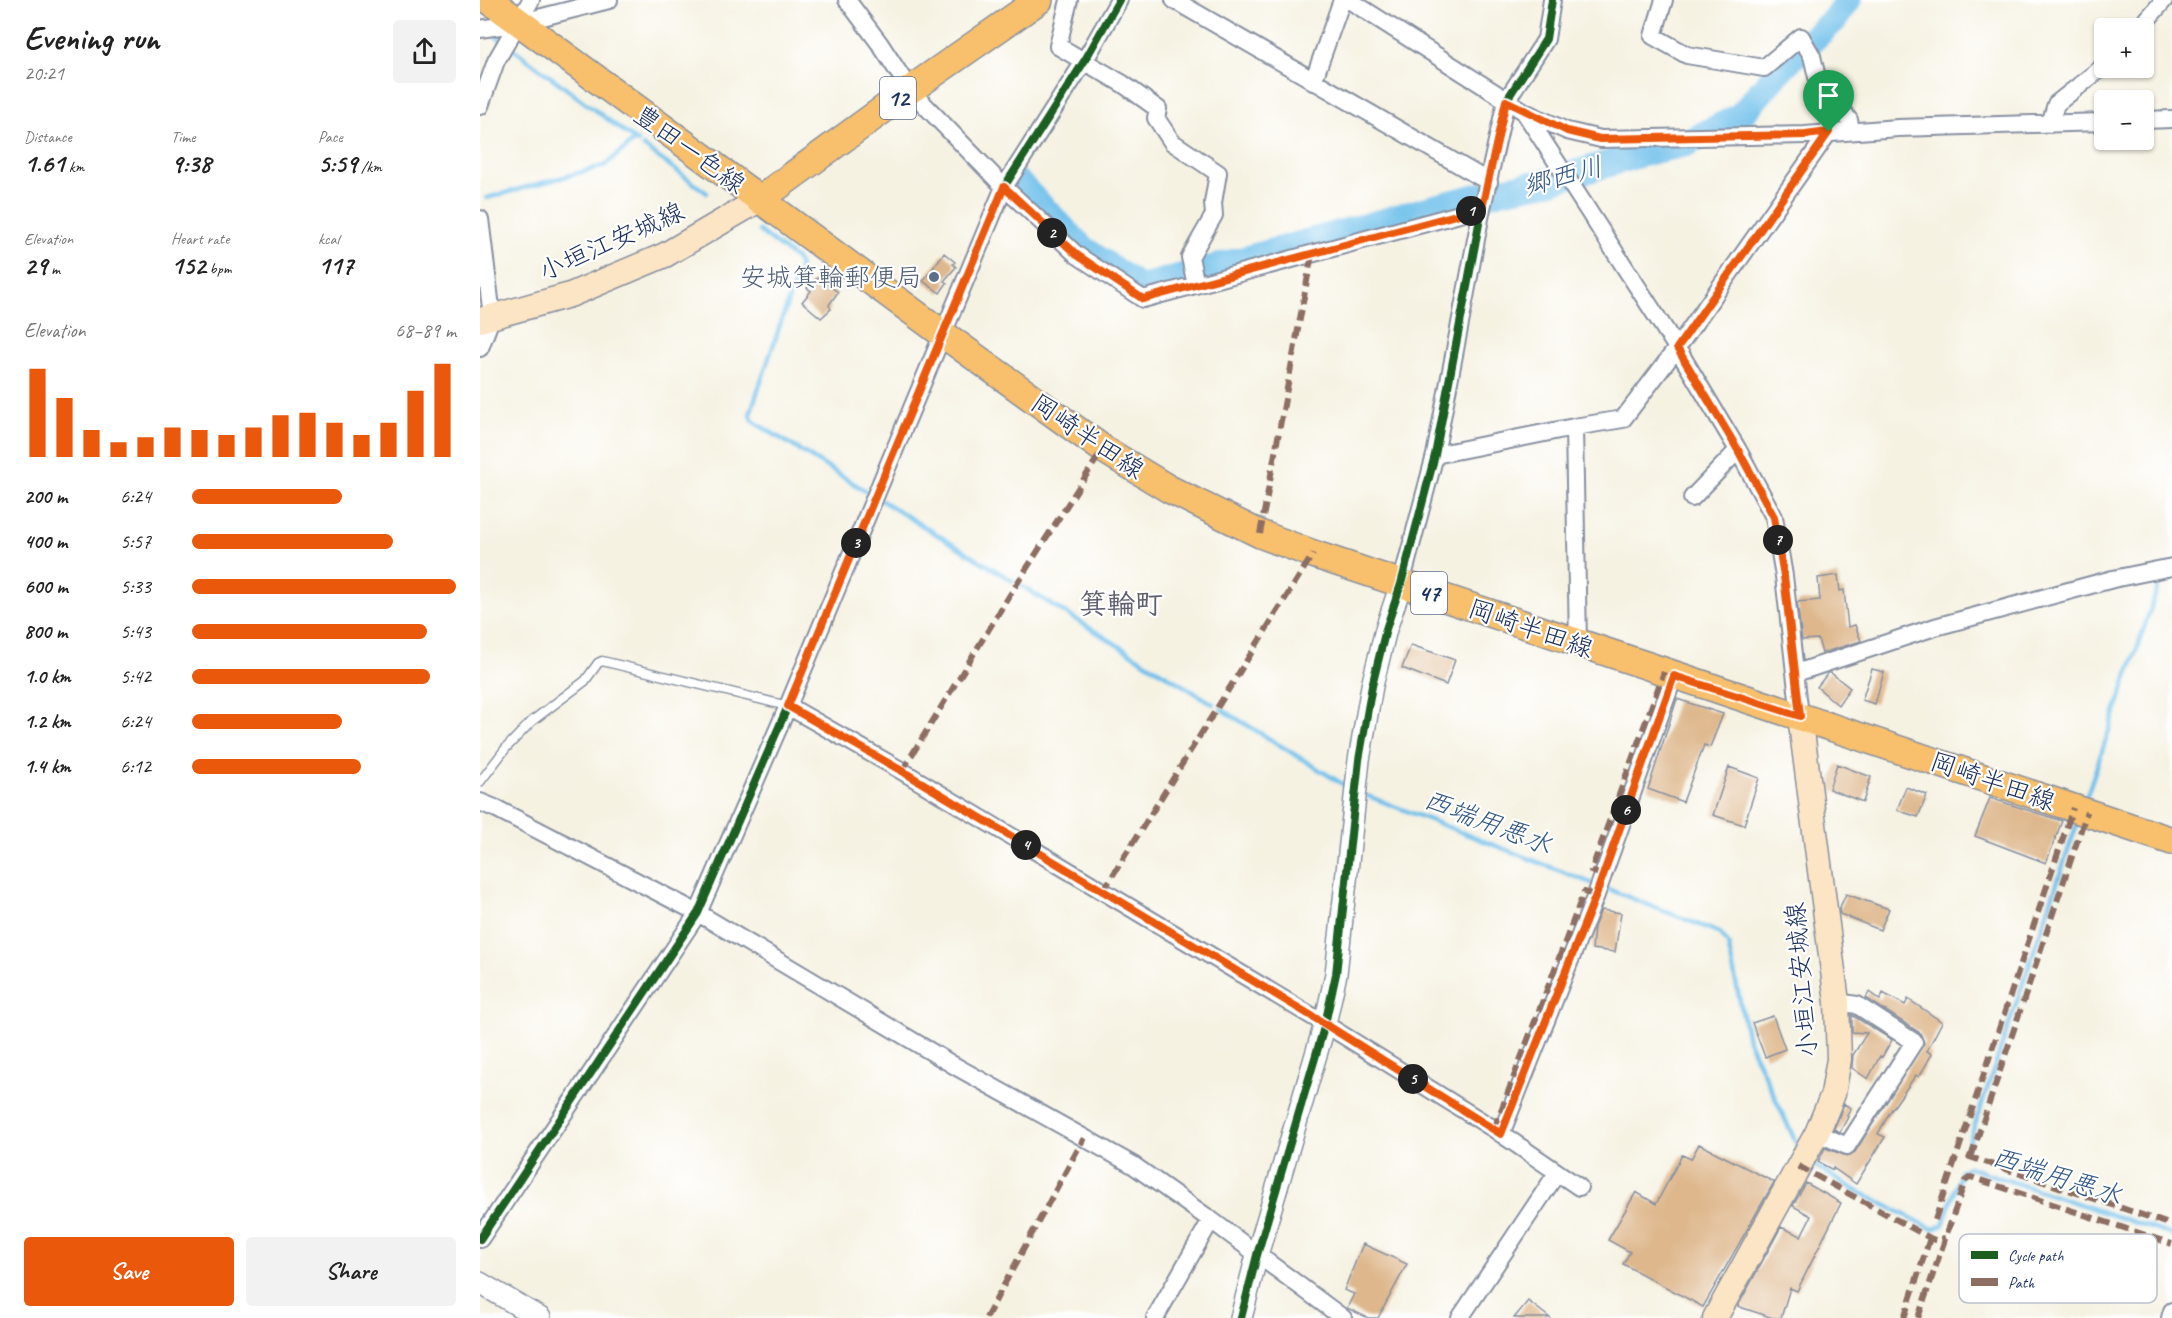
<!DOCTYPE html>
<html lang="en">
<head>
<meta charset="utf-8">
<style>
	:root { --surface:#fff; --page:#f2f2f2; --text:#222; --muted:#767676; --accent:#ea580c }
	body { margin:0; font-family:Caveat,"Klee One",sans-serif; background:var(--page); color:var(--text); height:100vh; display:flex; flex-direction:column; font-size:22px; white-space:nowrap }
	* { box-sizing:border-box; margin:0 }
	p { font-size:20px; color:var(--muted) }
	.icon { flex:none; width:33px; height:33px; fill:none; stroke:currentColor; stroke-width:2; stroke-linecap:round; stroke-linejoin:round }
	.map { position:relative; flex:1; overflow:hidden }
	.drawer { display:flex; flex-direction:column; background:var(--surface); width:480px }
	.drawer>* { flex:none }
	.tools { position:absolute; left:1614px; top:18px; display:grid; gap:12px }
	.tools a { display:grid; place-items:center; width:60px; height:60px; border-radius:6px; background:var(--surface); box-shadow:0 2px 4px #0004; font-size:30px }
	.pin { position:absolute; display:grid; place-items:center; width:51px; height:51px; color:#fff; margin:-62px -26px; border-radius:50% 50% 50% 0; rotate:-45deg; box-shadow:0 0 6px #0007 }
	.pin .icon { rotate:45deg }
	.km { position:absolute; width:30px; height:30px; margin:-15px; border-radius:50%; background:#222; color:#fff; font-size:16px; line-height:30px; text-align:center }
	.round { display:grid; place-items:center; flex:none; width:63px; height:63px; border-radius:6px; background:var(--page) }
	.summary { display:flex; align-items:center; justify-content:space-between; height:102px; padding:0 24px }
	h1 { font-size:33px; font-weight:700; line-height:45px }
	.stats { display:grid; grid-template-columns:repeat(3,1fr); gap:9px; height:102px; padding:6px 24px }
	.stats div { display:grid; align-content:center }
	.stats b { font-size:26px; font-weight:700 }
	.stats small { font-size:16px; font-weight:400 }
	.stats p { font-size:16px }
	.chart { height:168px; padding:12px 24px }
	.chart p { display:flex; justify-content:space-between }
	.chart svg { width:100%; height:108px; margin-top:6px; stroke:var(--accent); stroke-width:6 }
	.action { display:flex; gap:12px; margin-top:auto; padding:12px 24px }
	.action a { flex:1; height:69px; border-radius:6px; background:var(--accent); color:#fff; font-size:24px; font-weight:700; line-height:69px; text-align:center }
	.action a+a { background:var(--page); color:var(--text) }
	ul { padding:0 24px; list-style:none; font-size:20px }
	li { display:grid; grid-template-columns:96px 72px 1fr; align-items:center; height:45px }
	li i { height:15px; border-radius:8px; background:var(--accent) }
	main { display:flex; flex:1; min-height:0 }
	.map>svg:first-child { display:block }
	.lines { fill:none; stroke-linecap:round; stroke-linejoin:round }
	.stream { stroke:#70c0eb; stroke-width:4.5 }
	.river { stroke:#70c0eb; stroke-width:27 }
	.building { fill:#deb78c }
	.service-casing { stroke:#8890a0; stroke-width:11 }
	.minor-casing { stroke:#8890a0; stroke-width:20 }
	.tertiary-casing { stroke:#8890a0; stroke-width:24 }
	.secondary-casing { stroke:#8890a0; stroke-width:27 }
	.primary-casing { stroke:#8890a0; stroke-width:30 }
	.service { stroke:#fff; stroke-width:8 }
	.minor { stroke:#fff; stroke-width:16 }
	.tertiary { stroke:#fff; stroke-width:21 }
	.secondary { stroke:#fce5c4; stroke-width:24 }
	.primary { stroke:#f8bf6c; stroke-width:27 }
	.quiet { stroke:#8d6e63; stroke-width:6; stroke-dasharray:12 6; stroke-linecap:butt }
	.cycleway-casing { stroke:#fff; stroke-width:11 }
	.cycleway { stroke:#1b5e20; stroke-width:8 }
	.route-casing { stroke:#fff; stroke-width:12 }
	.route { stroke:#ea580c; stroke-width:8 }
	.service-dot { fill:#5c6f8a; stroke:#fff; stroke-width:2 }
	.labels { text-anchor:middle; stroke-width:4.5; stroke-linejoin:round; paint-order:stroke }
	.shield { fill:#fff; stroke:#5f6d8e; stroke-width:1.5 }
	.shield-label { font-size:24px; font-weight:bold; fill:#1b2f5e }
	.street-label { font-size:26px; fill:#1b2f5e; stroke:#fff }
	.service-label { font-size:26px; fill:#4e5e75; stroke:#fff; text-anchor:end }
	.water-label { font-size:27px; font-style:italic; fill:#355a88; stroke:#fff }
	.quarter-label { font-size:28px; font-weight:bold; fill:#5f5f6e; stroke:#fff }
	.key { fill:#fff; stroke:#bbc1cf; stroke-width:1.5 }
	.key-label { font-size:16px; fill:#1b2f5e }
</style>
</head>
<body>
<main>
<section class="drawer">
<div class="summary"><div><h1>Evening run</h1><p>20:21</p></div><a class="round"><svg class="icon" aria-label="share" viewBox="0 0 24 24"><path d="M12 15V3M7 8l5-5 5 5M5 13v7h14v-7"/></svg></a></div>
<div class="stats">
<div><p>Distance</p><b>1.61<small> km</small></b></div>
<div><p>Time</p><b>9:38</b></div>
<div><p>Pace</p><b>5:59<small> /km</small></b></div>
</div>
<div class="stats">
<div><p>Elevation</p><b>29<small> m</small></b></div>
<div><p>Heart rate</p><b>152<small> bpm</small></b></div>
<div><p>kcal</p><b>117</b></div>
</div>
<div class="chart"><p><span>Elevation</span>68–89 m</p>
<svg viewBox="0 0 160 44" preserveAspectRatio="none"><path d="M5 44V8M15 44V20M25 44V33M35 44V38M45 44V36M55 44V32M65 44V33M75 44V35M85 44V32M95 44V27M105 44V26M115 44V30M125 44V35M135 44V30M145 44V17M155 44V6"/></svg>
</div>
<ul>
<li><b>200 m</b>6:24<i style="width:57%"></i></li>
<li><b>400 m</b>5:57<i style="width:76%"></i></li>
<li><b>600 m</b>5:33<i style="width:100%"></i></li>
<li><b>800 m</b>5:43<i style="width:89%"></i></li>
<li><b>1.0 km</b>5:42<i style="width:90%"></i></li>
<li><b>1.2 km</b>6:24<i style="width:57%"></i></li>
<li><b>1.4 km</b>6:12<i style="width:64%"></i></li>
</ul>
<div class="action"><a>Save</a><a>Share</a></div>
</section>
<div class="map">
<svg width="1692" height="1318" viewBox="0 0 1692 1318">
	<rect width="100%" height="100%" fill="#fff"/>
	<filter id="ink" filterUnits="userSpaceOnUse"><feTurbulence type="fractalNoise" baseFrequency=".0167" numOctaves="2"/><feDisplacementMap in="SourceGraphic" scale="12" xChannelSelector="R" yChannelSelector="G"/><feConvolveMatrix kernelMatrix="1 2 1 2 8 2 1 2 1" color-interpolation-filters="sRGB"/></filter>
	<filter id="wash" filterUnits="userSpaceOnUse"><feTurbulence type="fractalNoise" baseFrequency=".008" numOctaves="4" result="noise"/><feDisplacementMap in="SourceGraphic" scale="24" xChannelSelector="R" yChannelSelector="G"/><feGaussianBlur stdDeviation="1.35" result="paint"/><feColorMatrix in="noise" values="0 0 0 0 0 0 0 0 0 0 0 0 0 0 0 0 0 1.4 0 .05"/><feComposite in="paint" operator="in"/></filter>
	<g filter="url(#wash)">
		<rect width="100%" height="100%" fill="#f6f2e2"/>
		<g class="lines">
			<path class="stream" d="M12,33L155,140
				M163,146L227,193
				M7,198L124,166L155,140L158,142
				M279,231L316,259L320,266L270,414L274,422L389,493
				M402,501L533,581
				M540,585L733,704
				M741,709L869,788
				M888,796L1114,884
				M1606,798L1678,587
				M1123,887L1240,933L1248,944L1268,1040L1319,1149
				M1486,1151L1597,824
				M1328,1162L1377,1191L1453,1229L1463,1225L1481,1171L1488,1167L1692,1235"/>
			<path class="river" d="M538,183L602,248L660,288L964,205L1023,190L1070,181L1167,152L1207,143L1260,116L1305,64L1354,20L1368,0"/>
		</g>
		<g id="blocks">
			<path class="building" d="M464,253L475,262L473,264L476,267L464,281L467,283L460,293L443,281Z
				M337,278L358,292L349,305L351,309L341,318L322,302L331,291L327,288Z
				M1358,575L1360,591L1364,590L1368,627L1375,625L1381,641L1342,653L1338,639L1322,640L1317,602L1340,600L1338,578Z
				M931,645L975,660L966,685L922,668Z
				M1392,669L1404,672L1395,704L1382,700Z
				M1348,673H1351L1370,688L1358,705L1337,687Z
				M1197,699L1243,714L1230,747L1224,745L1203,802L1168,789Z
				M1357,764L1391,777L1383,802L1349,789Z
				M1249,767L1279,778L1264,825L1233,815Z
				M1426,787L1447,795L1438,817L1417,810Z
				M1510,798L1582,821L1566,863L1495,836Z
				M1366,894L1409,909L1400,930L1360,914L1359,909Z
				M1121,910L1141,913L1135,952L1112,949L1114,927Z
				M1389,992L1400,1000L1403,993L1425,1005L1428,999L1462,1022L1447,1051L1452,1054L1439,1077L1436,1075L1410,1112L1398,1134L1405,1137L1376,1184L1353,1168V1170L1338,1162L1345,1148L1367,1156L1375,1152L1444,1043L1440,1033L1386,998Z
				M1372,1015L1412,1040L1402,1057L1400,1056L1388,1079L1372,1068L1373,1055L1387,1033L1372,1032Z
				M1293,1016L1305,1049L1285,1057L1272,1023Z
				M1364,1104L1371,1108L1367,1116L1368,1117L1360,1132L1354,1129Z
				M1219,1144L1294,1182L1223,1307L1143,1264L1150,1252L1128,1240L1156,1192L1176,1204L1202,1155L1211,1159Z
				M1326,1183L1361,1203L1317,1291L1310,1288L1301,1318H1293L1263,1308L1258,1306L1301,1227L1321,1236L1331,1216L1313,1206Z
				M883,1244L927,1264L898,1318H888L867,1308L874,1294L864,1290Z
				M1048,1301L1070,1318H1034Z"/>
		</g>
	</g>
	<g filter="url(#ink)">
		<use href="#blocks" fill-opacity="0" stroke="#8890a0" stroke-width="1.5"/>
		<g class="lines">
			<g class="service-casing">
				<path id="service" d="M0,782L26,748L52,721L105,681L118,663L122,661L308,706"/>
			</g>
			<g class="minor-casing">
				<path id="minor" d="M367,0L400,44L430,90L524,187L597,255L663,299L1002,208
					M589,0L578,46L643,84L678,109L676,118L692,142L738,173L733,203L734,215L710,257L716,285
					M694,0L1009,182
					M869,0L1045,112L1087,131L1121,139L1325,135L1418,128L1624,122
					M1184,0L1173,36L1207,55L1284,68L1321,37L1332,56L1337,77L1369,120L1371,131
					M1660,28L1684,0
					M0,29L39,23L129,0
					M833,82L862,0
					M0,106L16,61L51,0
					M1045,113L1197,348L1258,450L1294,517L1304,576L1320,716
					M1664,120L1692,119
					M1570,124L1576,104L1624,66
					M0,219L12,316L0,348
					M955,455L1094,427
					M1212,498L1258,450
					M921,584L955,455L1002,208L1026,101L1066,39L1072,0
					M1098,644L1094,427L1143,419L1197,348L1349,132
					M1316,673L1455,627L1633,579L1692,567
					M308,706L422,771L845,1024L1014,1129L1099,1187
					M0,802L17,809L218,913L475,1066L653,1165L731,1220L863,1318
					M1337,1133L1367,1146L1434,1042L1377,1005L1357,1002
					M1021,1134L1116,895L1194,676
					M0,1239L218,913L308,706L524,187L605,60L639,0
					M675,1318L731,1220
					M980,1318L1077,1173
					M1690,1318L1692,1311"/>
			</g>
			<g class="tertiary-casing">
				<path id="tertiary" d="M0,1283L60,1318
					M761,1318L777,1255L845,1024L856,974L879,760L892,686L906,629L921,584"/>
			</g>
			<g class="secondary-casing">
				<path id="secondary" d="M0,320L90,295L185,255L279,200
					M1235,1318L1337,1133L1353,1094L1359,1059L1357,1002L1320,716"/>
			</g>
			<g class="primary-casing">
				<path id="primary" d="M9,0L463,334L623,449L689,489L780,534L833,554L1692,841
					M279,200L430,90L559,0"/>
			</g>
			<use href="#service" class="service"/>
			<use href="#minor" class="minor"/>
			<use href="#tertiary" class="tertiary"/>
			<use href="#secondary" class="secondary"/>
			<use href="#primary" class="primary"/>
			<path class="quiet" d="M780,534L832,254
				M422,771L531,593L623,449
				M1122,875L1111,871L1184,672
				M623,891L833,554
				M1014,1129L1104,892L1116,895
				M1487,1156L1692,1225
				M1491,1157L1607,812
				M1318,1166L1450,1238L1455,1240L1465,1238
				M1455,1220L1593,808
				M506,1318L604,1138
				M1424,1318L1450,1238
				M1438,1318L1485,1181L1491,1177L1692,1244"/>
			<g class="cycleway-casing">
				<path id="cycleway" d="M0,1239L218,913L308,706L524,187L605,60L639,0
					M761,1318L777,1255L845,1024L856,974L879,760L892,686L906,629L921,584L955,455L1002,208L1026,101L1066,39L1072,0"/>
			</g>
			<use href="#cycleway" class="cycleway"/>
		</g>
	</g>
	<g class="lines" filter="url(#ink)">
		<g class="route-casing">
			<path id="route" d="M1026,101L1087,131L1120,139L1325,135L1349,132L1197,348L1258,450L1294,517L1304,576L1320,716L1194,676L1116,895L1021,1134L845,1024L623,891L422,771L308,706L524,187L597,255L663,299L1002,208Z"/>
		</g>
		<use href="#route" class="route"/>
	</g>
	<circle class="service-dot" cx="454" cy="277" r="6"/>
	<g class="labels">
		<g class="shield">
			<rect x="400" y="77" width="36" height="42" rx="4.5"/>
			<rect x="931" y="572" width="36" height="42" rx="4.5"/>
		</g>
		<g class="shield-label">
			<text x="418" y="106">12</text>
			<text x="949" y="601">47</text>
		</g>
		<g class="street-label">
			<text transform="translate(210 149) rotate(36)" y="9">豊田一色線</text>
			<text transform="translate(131 241) rotate(-24)" y="9">小垣江安城線</text>
			<text transform="translate(608 436) rotate(34)" y="9">岡崎半田線</text>
			<text transform="translate(1051 628) rotate(19)" y="9">岡崎半田線</text>
			<text transform="translate(1513 781) rotate(19)" y="9">岡崎半田線</text>
			<text transform="translate(1321 980) rotate(-95)" y="9">小垣江安城線</text>
		</g>
		<g class="service-label">
			<text x="442" y="286">安城箕輪郵便局</text>
		</g>
		<g class="water-label">
			<text transform="translate(1083 176) rotate(-15)" y="9">郷西川</text>
			<text transform="translate(1008 822) rotate(21)" y="9">西端用悪水</text>
			<text transform="translate(1577 1176) rotate(18)" y="9">西端用悪水</text>
		</g>
		<g class="quarter-label">
			<text x="641" y="613">箕輪町</text>
		</g>
	</g>
	<rect x="1479" y="1234" width="198" height="69" rx="9" class="key"/>
	<rect x="1491" y="1251" width="27" height="8" fill="#1b5e20"/>
	<rect x="1491" y="1278" width="27" height="8" fill="#8d6e63"/>
	<g class="key-label">
		<text x="1528" y="1261">Cycle path</text>
		<text x="1528" y="1288">Path</text>
	</g>
</svg>
<div class="tools">
<a>+</a>
<a>−</a>
</div>
<div class="pin" style="left:1349px;top:132px;background:#1e9e55"><svg class="icon" aria-label="arrive" viewBox="0 0 24 24"><path d="M6 21V4h12l-3 4 3 4H6"/></svg></div>
<b class="km" style="left:991px;top:211px">1</b>
<b class="km" style="left:572px;top:233px">2</b>
<b class="km" style="left:376px;top:543px">3</b>
<b class="km" style="left:546px;top:845px">4</b>
<b class="km" style="left:933px;top:1079px">5</b>
<b class="km" style="left:1146px;top:810px">6</b>
<b class="km" style="left:1298px;top:540px">7</b>
</div>
</main>
</body>
</html>
